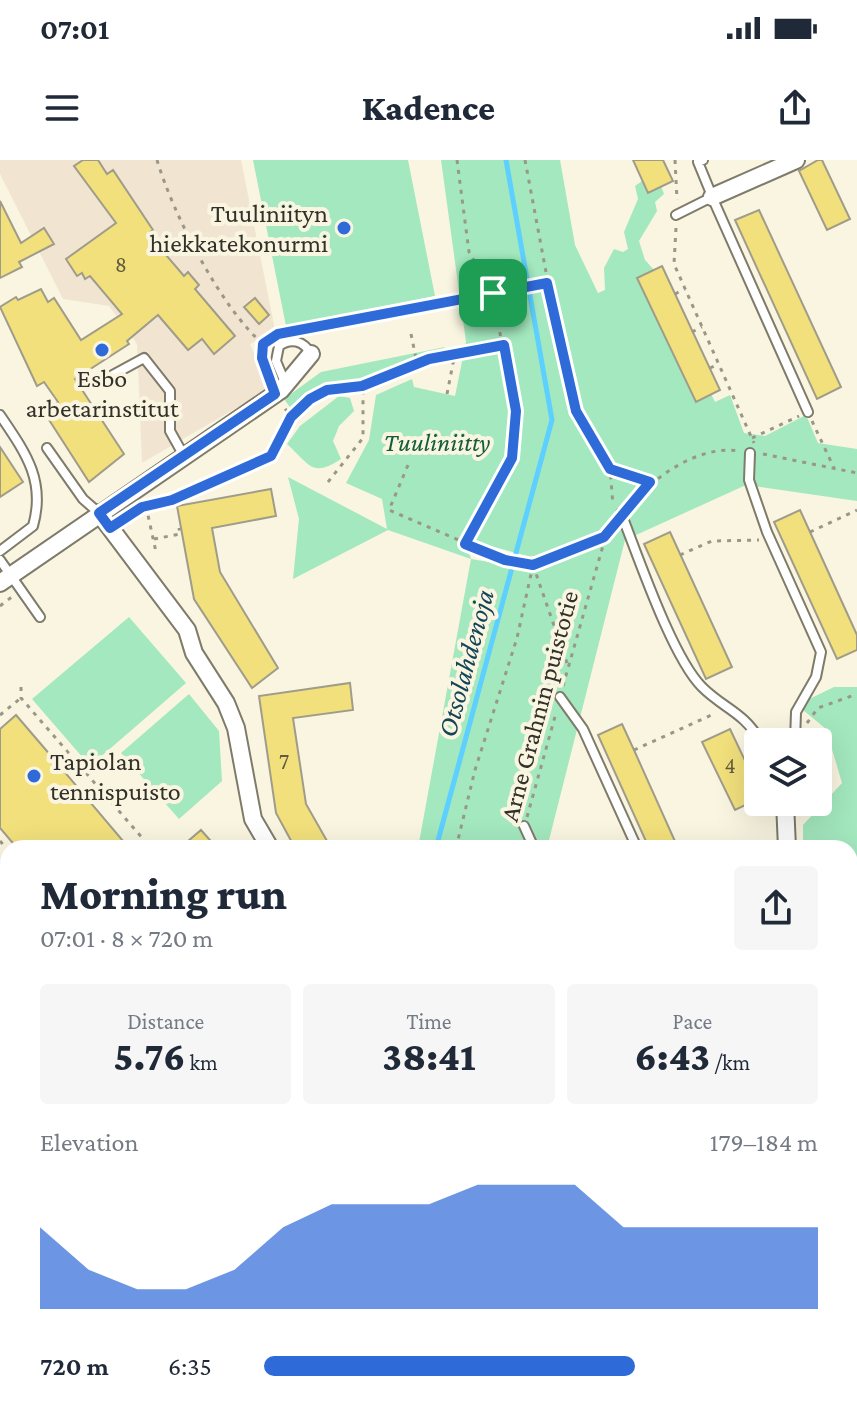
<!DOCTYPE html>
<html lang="en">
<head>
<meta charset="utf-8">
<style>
	:root { --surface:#fff; --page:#f6f6f7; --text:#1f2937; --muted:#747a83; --accent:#2f6bd8 }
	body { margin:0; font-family:"Crimson Pro",serif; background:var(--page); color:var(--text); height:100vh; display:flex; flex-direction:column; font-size:30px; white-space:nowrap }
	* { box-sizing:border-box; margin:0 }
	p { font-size:26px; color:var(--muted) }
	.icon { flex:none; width:44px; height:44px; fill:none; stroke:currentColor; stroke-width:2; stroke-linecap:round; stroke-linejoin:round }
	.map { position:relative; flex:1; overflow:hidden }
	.drawer { position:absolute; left:0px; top:680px; width:858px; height:574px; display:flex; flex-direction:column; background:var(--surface); border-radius:24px 24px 0 0; box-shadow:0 8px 32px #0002 }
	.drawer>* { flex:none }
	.buttons { position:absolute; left:744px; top:568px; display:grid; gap:16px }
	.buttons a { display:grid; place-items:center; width:88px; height:88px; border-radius:8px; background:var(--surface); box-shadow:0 8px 32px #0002; font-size:40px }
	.pin { position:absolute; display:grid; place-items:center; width:68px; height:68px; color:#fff; margin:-34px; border-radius:16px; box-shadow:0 4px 12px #0006 }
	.round { display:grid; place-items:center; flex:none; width:84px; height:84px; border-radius:8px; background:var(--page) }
	.summary { display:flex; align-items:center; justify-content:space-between; height:136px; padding:0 40px }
	h1 { font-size:44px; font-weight:800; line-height:60px }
	.figures { display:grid; grid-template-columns:repeat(3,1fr); gap:12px; height:136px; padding:8px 40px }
	.figures div { display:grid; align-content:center; border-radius:8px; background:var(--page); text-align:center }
	.figures b { font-size:40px; font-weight:800 }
	.figures small { font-size:22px; font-weight:400 }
	.figures p { font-size:22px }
	.chart { height:224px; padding:16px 40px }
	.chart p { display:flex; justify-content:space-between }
	.chart svg { width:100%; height:144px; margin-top:8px; fill:var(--accent); opacity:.7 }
	ul { padding:0 40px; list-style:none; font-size:26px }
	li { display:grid; grid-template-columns:128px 96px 1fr; align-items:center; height:60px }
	li i { height:20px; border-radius:10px; background:var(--accent) }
	.status { display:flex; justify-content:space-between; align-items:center; height:56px; padding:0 40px; background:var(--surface); direction:ltr }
	.status svg { height:22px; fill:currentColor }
	header { display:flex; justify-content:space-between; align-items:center; height:104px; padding:0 40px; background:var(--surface); font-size:36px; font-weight:800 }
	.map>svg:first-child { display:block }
	.built { fill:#ede8cd }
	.education { fill:#f1e5d2 }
	.green { fill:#a3e8be; fill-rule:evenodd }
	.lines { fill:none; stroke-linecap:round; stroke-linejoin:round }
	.stream { stroke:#5dd0ff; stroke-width:5 }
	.building { fill:#f2e07c; stroke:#a09c8a; stroke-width:2 }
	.primary-tunnel { stroke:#d1cebc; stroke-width:24; stroke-dasharray:24 12; stroke-linecap:butt }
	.lane-casing { stroke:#7e7b6a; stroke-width:12 }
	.street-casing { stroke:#7e7b6a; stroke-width:20 }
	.secondary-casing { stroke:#7e7b6a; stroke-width:26 }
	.primary-casing { stroke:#7e7b6a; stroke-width:28 }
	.path { stroke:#9a9789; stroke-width:3; stroke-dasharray:4 6; stroke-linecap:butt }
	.lane { stroke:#fff; stroke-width:8 }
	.street { stroke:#fff; stroke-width:16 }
	.secondary { stroke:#fff; stroke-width:22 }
	.primary { stroke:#fff; stroke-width:24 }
	.route-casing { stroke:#fff; stroke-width:16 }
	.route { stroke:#2f6bd8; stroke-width:10 }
	.poi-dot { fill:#2f6bd8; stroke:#f9f5e1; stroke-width:3 }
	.labels { text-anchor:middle; stroke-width:8; stroke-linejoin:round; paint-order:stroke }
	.number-label { font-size:22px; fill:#625c3e }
	.poi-label { font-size:26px; fill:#323029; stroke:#f9f5e1; text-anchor:end }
	.park-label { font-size:26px; font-style:italic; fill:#145d3a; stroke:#f9f5e1 }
	.street-label { font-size:26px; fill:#323029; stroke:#f9f5e1 }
	.water-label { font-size:28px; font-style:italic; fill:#134457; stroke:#f9f5e1 }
</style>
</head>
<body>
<div class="status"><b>07:01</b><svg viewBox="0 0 49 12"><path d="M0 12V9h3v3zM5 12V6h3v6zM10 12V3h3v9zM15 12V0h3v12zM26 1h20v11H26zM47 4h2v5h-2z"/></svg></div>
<header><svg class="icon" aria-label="menu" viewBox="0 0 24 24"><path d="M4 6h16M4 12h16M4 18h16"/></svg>Kadence<svg class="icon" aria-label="share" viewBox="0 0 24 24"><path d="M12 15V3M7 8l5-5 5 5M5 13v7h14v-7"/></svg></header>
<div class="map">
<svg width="857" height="1253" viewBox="0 0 857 1253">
	<rect width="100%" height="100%" fill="#f9f5e1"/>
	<path class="built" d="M141,1246H193L199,1253H133Z
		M292,1246H336L346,1253H284Z"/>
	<path class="education" d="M0,0H241L275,170L250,184L266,219L267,230L142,303L137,184L109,146L63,139L0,14Z"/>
	<path class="green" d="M253,0H408L435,136L286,166Z
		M441,0H560L575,85L598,133L605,130L604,108L614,89L623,92L628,89L624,72L638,39L635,26L642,21L661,26L664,34L655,42L657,51L639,81L645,100L654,110L637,118L695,241L711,234L715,242L730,235L744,273L765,276L806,255L818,283L857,289V341L746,325L625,380L547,688H418L471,399L388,370L293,419L299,359L288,317L387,369L382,339L346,323L369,280L376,235L412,219L414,227L455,236L466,182ZM465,379L527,396L525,408L471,399Z
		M445,187L440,192L366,218L333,222L292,250L284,239L321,212Z
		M339,236L350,238L354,251L339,266L333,281L341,299C312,318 310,305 287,284L300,266Z
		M129,457L186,523L90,606L32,539Z
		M834,527H857V729L850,736V688H803V665L842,623L826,569L797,545Z
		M189,534L219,571L222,621L179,659L121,593Z
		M857,828V886L850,893V838Z
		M8,871V912L0,913V899L6,894L0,895V882Z
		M850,984L857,989V1145L850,1114Z
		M531,1246H570L565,1253H527Z
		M670,1246H746L749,1253H666Z"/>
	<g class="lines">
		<path class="stream" d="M436,688L552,260L506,0"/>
	</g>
	<path class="building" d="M83,0H98L107,14L113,10L153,70L148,74L184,116L188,112L193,118L199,125L195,129L235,176L214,194L202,179L188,190L158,155L127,181L129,184L75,219L124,294L89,322L44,252L58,242L44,222L37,226L0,147L16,137L18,140L41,129L48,142L54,138L81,180L122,154L90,116L85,119L82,113L77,116L66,99L116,63L74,6Z
		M633,0H663L673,21L648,33Z
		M818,0H822L850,59L827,70L799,11Z
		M0,41L21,83L44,68L54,84L19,102L22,107L0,118Z
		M759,50L841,227L817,239L735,60Z
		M662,106L720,230L696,242L637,118Z
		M255,138L269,155L259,164L244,147Z
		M0,287L23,322L0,337Z
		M271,329L276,356L212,368L220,412L278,508L252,528L194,439L177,346Z
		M800,350L857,475V490L837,499L774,362Z
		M670,372L732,507L706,519L644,384Z
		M350,523L353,550L293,558L306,644L331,688H295L276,653L259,536Z
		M16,555L46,590L129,688H17L0,668V569Z
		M622,564L634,590L678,688H649L598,575Z
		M730,569L758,628V639L735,650L702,582Z
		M201,670L217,688H180Z"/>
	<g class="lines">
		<path class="primary-tunnel" d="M212,1253L219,1246
			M250,1253L258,1246"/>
		<g class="lane-casing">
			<path id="lane" d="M703,0L698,2L712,36
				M676,55L712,37L808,252
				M109,217L144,198L170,231V271L184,296
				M286,225L276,201L279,186C291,177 304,181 311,194
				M0,255C25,292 46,320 33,366L0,391
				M47,288L83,339L99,353
				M750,293L749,320L767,372L821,492L816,517L796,552L795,581
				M621,353C638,396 672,497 702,527C724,549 743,551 761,582
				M0,400L40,457
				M560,537L583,569L637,688
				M524,666L534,688
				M0,917H8
				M598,1246V1253"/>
		</g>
		<g class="street-casing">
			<path id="street" d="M712,37L796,0
				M99,353L187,470L194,493L226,543L236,568L253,659L270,688
				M0,423L281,230L311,194
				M794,582L795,581
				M785,642L787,688
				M0,1169L8,1162
				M798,1246L800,1253"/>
		</g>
		<g class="secondary-casing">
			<path id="secondary" d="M371,1246L377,1253
				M415,1246L421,1253"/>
		</g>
		<g class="primary-casing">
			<path id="primary" d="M0,755L8,765
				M850,779L857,770
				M850,806L857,796
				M0,817L8,827"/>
		</g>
		<path class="path" d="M157,0C173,54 221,148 263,184V200
			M457,0L469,92L493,133L517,271L512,298L465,384
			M525,0L564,208L576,251L610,309L613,345
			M675,0L677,40
			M676,68L674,104L754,283
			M675,134L685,129
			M299,170L547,123
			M692,172L702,167
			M411,174L417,203
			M710,208L719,204
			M447,234L455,193
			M291,257L310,239L327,230L362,226L429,199L503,185
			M812,261L834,308
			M752,278L799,256
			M763,294L857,313
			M408,305L389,350L505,400L533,405L604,377
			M612,310L650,322
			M328,322L363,278V227
			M628,345C656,317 697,285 739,291
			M146,346L156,392
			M141,347L172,340L271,296L291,257L284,247
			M810,372L857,350
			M154,379L180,374L179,368
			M680,395L712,381L759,380
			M533,405L567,503
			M0,446L13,436
			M563,526L610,361
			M21,527V538L151,688
			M0,555L21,538
			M807,563L818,548L857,534
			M634,590L716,553
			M527,657L556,553
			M0,681L8,690
			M456,688L475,610L517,478L533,405
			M0,703L8,714
			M2,847L8,853
			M0,864L6,870
			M8,1035L2,1040L8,1071
			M0,1038L8,1048
			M0,1078L8,1071
			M90,1246L91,1253
			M329,1246L335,1253
			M476,1246L482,1253
			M97,1253L94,1250L98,1247L103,1253
			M301,1253L309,1246
			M444,1253L452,1246
			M520,1253L524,1246"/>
		<use href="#lane" class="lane"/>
		<use href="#street" class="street"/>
		<use href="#secondary" class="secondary"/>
		<use href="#primary" class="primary"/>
	</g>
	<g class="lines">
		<g class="route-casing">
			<path id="route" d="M547,123L576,251L610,309L650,322L604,377L533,405L505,400L465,384L512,298L516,251L504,185L429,199L362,226L327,230L310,239L291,257L271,296L172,340L142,347L110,368L99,353L275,234L262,198L263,184L278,174Z"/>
		</g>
		<use href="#route" class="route"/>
	</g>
	<g class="poi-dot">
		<circle cx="344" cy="68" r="8"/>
		<circle cx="102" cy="190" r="8"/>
		<circle cx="34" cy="616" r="8"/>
	</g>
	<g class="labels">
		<g class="number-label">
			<text x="121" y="112">8</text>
			<text x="284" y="609">7</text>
			<text x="730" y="613">4</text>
		</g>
		<g class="poi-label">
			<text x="328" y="62">Tuuliniityn<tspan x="328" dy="30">hiekkatekonurmi</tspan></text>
			<text x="102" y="227" text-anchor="middle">Esbo<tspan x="102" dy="30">arbetarinstitut</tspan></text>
			<text x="50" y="610" text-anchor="start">Tapiolan<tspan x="50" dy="30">tennispuisto</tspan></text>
		</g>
		<g class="park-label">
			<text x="437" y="291">Tuuliniitty</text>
		</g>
		<g class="street-label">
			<text transform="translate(539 546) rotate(-75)" y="9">Arne Grahnin puistotie</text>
		</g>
		<g class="water-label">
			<text transform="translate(465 503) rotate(-75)" y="10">Otsolahdenoja</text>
		</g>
	</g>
</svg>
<div class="buttons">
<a><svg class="icon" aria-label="layers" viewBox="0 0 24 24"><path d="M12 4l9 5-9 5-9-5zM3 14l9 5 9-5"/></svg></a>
</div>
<div class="pin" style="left:493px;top:133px;background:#1e9e55"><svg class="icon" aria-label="arrive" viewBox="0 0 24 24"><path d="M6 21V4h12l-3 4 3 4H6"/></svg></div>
<section class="drawer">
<div class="summary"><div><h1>Morning run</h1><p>07:01 · 8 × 720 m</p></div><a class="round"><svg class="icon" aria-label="share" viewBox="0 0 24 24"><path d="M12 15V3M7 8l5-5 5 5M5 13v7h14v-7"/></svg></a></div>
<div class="figures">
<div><p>Distance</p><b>5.76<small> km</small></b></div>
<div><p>Time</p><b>38:41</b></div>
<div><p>Pace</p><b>6:43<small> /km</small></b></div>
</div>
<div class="chart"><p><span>Elevation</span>179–184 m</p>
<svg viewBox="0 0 160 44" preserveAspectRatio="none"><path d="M0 44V19L10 32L20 38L30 38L40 32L50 19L60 12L70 12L80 12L90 6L100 6L110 6L120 19L130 19L140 19L150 19L160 19V44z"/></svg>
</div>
<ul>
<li><b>720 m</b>6:35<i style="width:67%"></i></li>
</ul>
</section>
</div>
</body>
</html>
